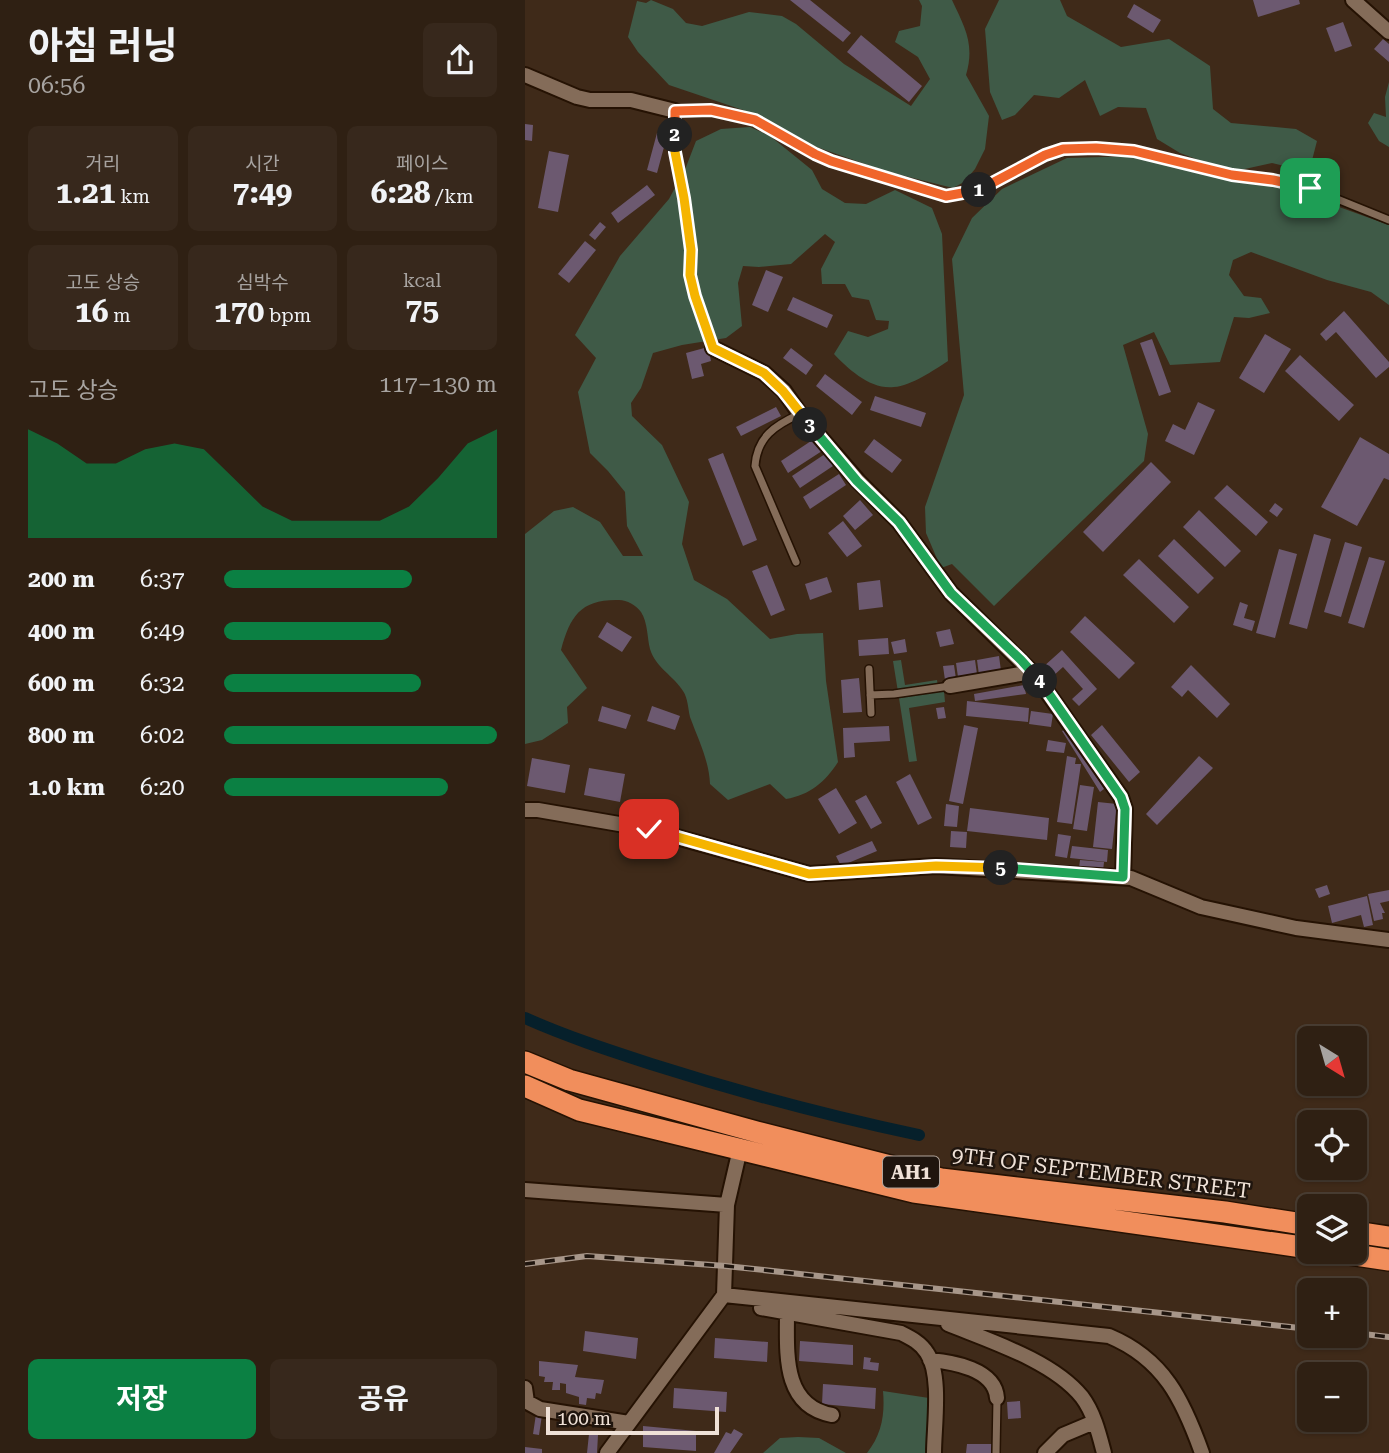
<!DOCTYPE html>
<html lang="ko">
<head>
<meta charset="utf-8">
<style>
	:root { --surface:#2f2013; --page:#37281c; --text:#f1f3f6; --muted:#a7a3a0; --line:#4a3e33; --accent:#0b8043 }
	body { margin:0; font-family:"Roboto Serif","Noto Sans KR",serif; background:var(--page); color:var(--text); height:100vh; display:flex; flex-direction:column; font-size:26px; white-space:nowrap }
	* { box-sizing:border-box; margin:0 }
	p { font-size:23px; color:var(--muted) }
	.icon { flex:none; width:38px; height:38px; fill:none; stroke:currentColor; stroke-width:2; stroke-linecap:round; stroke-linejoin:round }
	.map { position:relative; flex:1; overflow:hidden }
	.drawer { display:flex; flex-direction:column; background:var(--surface); width:525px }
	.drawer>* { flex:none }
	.needle { width:46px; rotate:143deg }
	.controls { position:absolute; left:772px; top:1026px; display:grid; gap:14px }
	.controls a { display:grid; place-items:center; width:70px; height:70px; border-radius:10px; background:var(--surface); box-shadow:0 2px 5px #0004,0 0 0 2px var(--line); font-size:35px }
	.scale { position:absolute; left:21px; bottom:18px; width:173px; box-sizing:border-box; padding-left:7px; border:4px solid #efe1d7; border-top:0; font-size:19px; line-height:24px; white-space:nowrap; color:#efe1d7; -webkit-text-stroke:5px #1f150e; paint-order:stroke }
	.pin { position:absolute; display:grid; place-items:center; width:60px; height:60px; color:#fff; margin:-30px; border-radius:14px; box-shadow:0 4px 10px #0006 }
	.km { position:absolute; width:35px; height:35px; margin:-18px; border-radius:50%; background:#222; color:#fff; font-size:19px; line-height:35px; text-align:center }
	.round { display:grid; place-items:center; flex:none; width:74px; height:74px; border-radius:10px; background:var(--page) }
	.head { display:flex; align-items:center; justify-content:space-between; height:119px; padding:0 28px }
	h1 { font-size:38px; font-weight:700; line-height:52px }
	.figures { display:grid; grid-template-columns:repeat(3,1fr); gap:10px; height:119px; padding:7px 28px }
	.figures div { display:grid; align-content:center; border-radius:10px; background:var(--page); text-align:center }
	.figures b { font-size:30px; font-weight:700 }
	.figures small { font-size:19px; font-weight:400 }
	.figures p { font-size:19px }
	.chart { height:196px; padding:14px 28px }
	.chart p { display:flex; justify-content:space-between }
	.chart svg { width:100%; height:126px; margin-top:7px; fill:var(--accent); opacity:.7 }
	.primary-button { display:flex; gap:14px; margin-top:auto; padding:14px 28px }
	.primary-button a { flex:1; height:80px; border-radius:10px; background:var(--accent); color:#fff; font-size:28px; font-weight:700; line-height:80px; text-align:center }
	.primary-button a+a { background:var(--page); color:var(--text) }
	ul { padding:0 28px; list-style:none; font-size:23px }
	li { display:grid; grid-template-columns:112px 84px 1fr; align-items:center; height:52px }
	li i { height:18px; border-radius:9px; background:var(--accent) }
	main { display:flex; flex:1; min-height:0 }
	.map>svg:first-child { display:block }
	.green { fill:#3f5a47 }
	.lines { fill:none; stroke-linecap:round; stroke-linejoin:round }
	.canal { stroke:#06202b; stroke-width:12 }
	.building { fill:#6c5970 }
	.lane-casing { stroke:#251203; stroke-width:10 }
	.street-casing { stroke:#251203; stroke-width:18 }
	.highway-casing { stroke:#251203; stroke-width:24 }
	.lane { stroke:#846c59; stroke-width:7 }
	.street { stroke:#846c59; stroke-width:14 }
	.highway { stroke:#f18e5c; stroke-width:21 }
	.rail-casing { stroke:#a79689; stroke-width:6 }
	.rail { stroke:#1f150e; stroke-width:3.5; stroke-dasharray:10; stroke-linecap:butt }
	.split-1-casing { stroke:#fff; stroke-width:14 }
	.split-2-casing { stroke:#fff; stroke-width:14 }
	.split-3-casing { stroke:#fff; stroke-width:14 }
	.split-4-casing { stroke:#fff; stroke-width:14 }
	.split-5-casing { stroke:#fff; stroke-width:14 }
	.split-6-casing { stroke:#fff; stroke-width:14 }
	.split-1 { stroke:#f0652b; stroke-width:9 }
	.split-2 { stroke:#f0652b; stroke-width:9 }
	.split-3 { stroke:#f5b400; stroke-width:9 }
	.split-4 { stroke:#22a559; stroke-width:9 }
	.split-5 { stroke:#22a559; stroke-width:9 }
	.split-6 { stroke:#f5b400; stroke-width:9 }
	.labels { text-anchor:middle; stroke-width:5; stroke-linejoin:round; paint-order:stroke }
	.shield { fill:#1f150e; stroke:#b1a49b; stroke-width:2 }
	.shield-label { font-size:19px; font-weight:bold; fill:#efe1d7 }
	.street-label { font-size:21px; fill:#efe1d7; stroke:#1f150e }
</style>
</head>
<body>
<main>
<section class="drawer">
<div class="head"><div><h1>아침 러닝</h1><p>06:56</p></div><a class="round"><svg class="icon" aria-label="share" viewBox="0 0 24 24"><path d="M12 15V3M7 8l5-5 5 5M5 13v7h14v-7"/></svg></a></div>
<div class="figures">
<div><p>거리</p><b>1.21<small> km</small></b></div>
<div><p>시간</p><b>7:49</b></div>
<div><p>페이스</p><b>6:28<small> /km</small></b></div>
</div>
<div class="figures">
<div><p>고도 상승</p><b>16<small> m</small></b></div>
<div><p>심박수</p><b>170<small> bpm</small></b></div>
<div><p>kcal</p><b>75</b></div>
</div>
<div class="chart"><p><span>고도 상승</span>117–130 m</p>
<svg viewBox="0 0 160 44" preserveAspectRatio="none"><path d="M0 44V6L10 11L20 18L30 18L40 13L50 11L60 13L70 23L80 33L90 38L100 38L110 38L120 38L130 33L140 23L150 11L160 6V44z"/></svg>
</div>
<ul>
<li><b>200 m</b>6:37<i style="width:69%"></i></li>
<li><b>400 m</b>6:49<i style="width:61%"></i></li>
<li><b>600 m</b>6:32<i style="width:72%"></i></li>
<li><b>800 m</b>6:02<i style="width:100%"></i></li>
<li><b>1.0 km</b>6:20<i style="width:82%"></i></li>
</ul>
<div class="primary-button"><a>저장</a><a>공유</a></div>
</section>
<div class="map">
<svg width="864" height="1453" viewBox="0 0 864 1453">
	<rect width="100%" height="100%" fill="#3f2a19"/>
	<path class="green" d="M126,0L148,9L161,23L177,26L224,12L257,16L271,24L319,64L386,106L405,79L393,57L370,42L374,31L395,26L397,6L394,0H427C440,28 450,44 441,75L464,116L460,149L450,169L439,182L428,188L360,171L286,145L218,110L144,85L113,52L103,37L112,1L121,3Z
		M474,0H535L542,16L596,47L644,39L685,66L688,109L706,123L771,129L792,141L784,172L747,163L706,172L655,153L632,139L621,108L593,107L575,116L560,80L534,98L509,95L490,115L477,120L465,92L460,29Z
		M864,82V147L854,141L843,123L849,113L861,117L860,97Z
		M225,127L245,136L287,170L297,189L320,203L341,204L370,190L407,208L417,234L423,361C409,370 386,386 369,387C346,390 323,369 309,354L323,331L343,337L363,329L364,321L351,320L344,300L327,297L320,284H297L296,269L310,242L300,234L266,264L234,267L218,266L213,283L217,326L201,338L157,345L128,353L116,388L106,403L107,416L137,445L164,502L157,544L169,580L202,599L245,639L272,634L298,633L301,681L313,762C300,782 285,795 261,799L245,784L203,800L185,784C184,760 173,739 165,717C163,709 163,698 158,691C149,676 131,668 125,649C122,637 123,623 116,612C111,605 102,600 94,600C56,599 45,616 36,650L62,688L42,707L43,723L17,740L0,744V534L29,511L48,507L75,522L98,556H118L102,526L100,492L83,471L65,453L53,392L71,358L50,335L95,256L144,199L161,167L171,141L196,129Z
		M614,156L683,175L767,190L864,225V305L846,292L802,280L726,252L708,260L704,275L719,296L736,298L745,313L724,318L709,317L695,362L645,365L629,332L598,345L623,434L619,461L469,606L427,564L416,568L401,533L400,507L439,395L427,259L447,218L477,189L542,158Z
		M376,660L380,685L412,680L413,686L373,692L368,661Z
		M419,691L420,702L384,708L392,761L384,762L374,698Z
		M358,1391L404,1398V1453H342C357,1434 360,1414 358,1391Z
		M273,1437L294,1438L321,1453H238L255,1438Z"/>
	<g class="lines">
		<path class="canal" d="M0,1018C40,1036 83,1050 126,1064C214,1092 304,1116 394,1135"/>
	</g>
	<path class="building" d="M265,0H285L326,33L318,42Z
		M728,0H774L775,4L733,17Z
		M609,4L636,20L628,33L602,17Z
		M818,22L827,46L810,52L801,28Z
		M336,35L397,86L384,102L322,52Z
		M858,39L864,44V62L849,49Z
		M0,124L8,125L7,141L0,140Z
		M132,133L142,136L132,173L122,170Z
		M24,151L44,155L33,212L13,208Z
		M122,185L130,195L93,223L86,213Z
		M75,222L81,227L70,240L64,235Z
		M60,241L71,250L44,283L33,274Z
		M241,270L258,277L243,312L227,305Z
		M268,297L308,315L302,328L262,310Z
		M819,311L864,362V367L851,378L811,332L801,341L795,334Z
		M740,334L766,349L739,393L714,378Z
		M627,339L646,392L634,396L615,343Z
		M183,347L186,361L176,364L179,376L167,379L161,353Z
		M266,348L288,365L281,375L258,358Z
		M775,355L829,405L814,421L760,371Z
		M300,374L337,402L327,415L291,386Z
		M350,396L401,413L396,427L345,410Z
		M673,402L690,410L669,455L640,441L648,424L660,430Z
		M251,407L256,416L216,436L211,427Z
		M835,437L864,454V480L859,478L832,526L796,507Z
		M289,439L297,451L263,473L256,461Z
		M349,439L377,460L367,473L339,452Z
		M198,453L232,540L218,546L183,459Z
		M300,454L308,466L275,488L267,476Z
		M626,462L646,482L578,552L558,532Z
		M314,474L321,485L285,509L278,497Z
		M702,485L743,522L731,536L689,498Z
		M335,500L348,515L330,530L318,516Z
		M750,503L758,509L752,517L744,511Z
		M674,510L716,551L700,567L658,527Z
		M318,521L337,546L322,557L303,533Z
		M789,534L806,539L782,629L764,624Z
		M649,539L689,578L673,594L633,556Z
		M820,542L837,547L816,617L799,612Z
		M754,549L772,554L750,638L731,633Z
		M844,557L860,561L839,628L823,623Z
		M614,559L664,607L649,623L598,575Z
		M242,565L260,610L246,616L227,571Z
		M302,577L307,592L285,600L280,584Z
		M355,580L358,607L334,610L332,583Z
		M715,602L723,605L719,618L730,621L727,631L708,625Z
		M560,616L610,663L594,679L545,632Z
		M82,622L107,637L97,652L73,637Z
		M425,629L429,644L415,647L411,632Z
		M363,638L364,654L334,656L333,640Z
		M380,639L382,652L369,654L366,642Z
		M537,650L572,689L554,706L547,699L558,689L538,667L527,677L518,667Z
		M474,656L476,671L454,675L452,660Z
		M450,660L452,674L433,677L431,663Z
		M429,665L431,679L420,680L418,666Z
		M666,665L705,704L692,718L663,690L657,697L646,687Z
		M334,678L337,712L318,713L316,680Z
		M499,685L501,694L450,701L449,694Z
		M442,701L504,708L503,722L441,716Z
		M77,706L106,715L101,729L73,721Z
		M127,706L155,716L150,730L122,721Z
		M419,707L421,718L413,719L411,708Z
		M506,711L528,714L526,727L504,724Z
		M439,725L453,728L438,804L424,801Z
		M577,725L615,772L604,782L566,735Z
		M364,726L365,741L329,743L330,757L319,758L318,728Z
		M541,729L579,789L575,792L537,731Z
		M523,740L541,743L539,753L521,751Z
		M542,756L551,758L550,764H556L547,824L532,822Z
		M674,756L688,768L632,825L621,814Z
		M7,758L45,765L40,793L2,786Z
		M64,768L100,774L95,802L59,795Z
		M385,774L407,818L393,825L371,782Z
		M555,785L569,787L562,831L548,829Z
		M311,788L332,823L314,834L293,799Z
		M341,795L357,823L346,829L330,801Z
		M573,802L592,804L587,849L568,847Z
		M421,804L434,806L432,827L419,826Z
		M445,808L524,818L522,840L442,831Z
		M426,831L442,832L441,848L425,847Z
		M533,834L546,836L542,858L530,856Z
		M347,841L352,851L316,866L311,856Z
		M547,846L583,850L582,862L545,858Z
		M555,860L579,862L578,871L554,868Z
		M802,885L805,894L794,898L790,889Z
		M864,890V901L855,903L860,913H857L858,919L849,921L843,894Z
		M842,896L848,925L839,927L836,915L807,923L803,906Z
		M60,1331L113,1338L111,1359L58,1351Z
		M190,1338L243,1342L242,1362L189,1358Z
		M275,1341L328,1345V1365L274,1361Z
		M339,1357L346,1358L345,1362L354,1363L353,1371L338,1369Z
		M14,1361L53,1365L50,1377L79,1380L76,1394L71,1393L70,1399L62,1398L61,1405L54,1404V1397L41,1393V1384L35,1383V1390H27L28,1382H19L20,1377L14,1376Z
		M298,1384L351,1388L350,1409L297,1404Z
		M149,1388L202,1392L201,1412L148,1408Z
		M495,1401L496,1418L483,1419L482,1402Z
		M11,1414L17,1415L14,1435L8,1434Z
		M118,1426L171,1431V1451L118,1447Z
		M209,1429L218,1434L205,1453H189L201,1432L206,1434Z
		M64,1434L73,1435L72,1453H62Z
		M442,1444H467L466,1453H441Z
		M0,1447L17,1449V1453H0Z"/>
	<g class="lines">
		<g class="lane-casing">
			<path id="lane" d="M188,348L170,296L165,275L166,250L150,152V111C177,108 208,110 232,122C258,134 280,150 307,161L421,196L455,190L520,155L538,149L571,148L609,151L707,175L748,180L785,188L864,220
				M271,562L230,466C232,437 250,425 275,414
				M344,669L346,713
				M345,695L369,694L425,686
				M471,1453L472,1398"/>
		</g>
		<g class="street-casing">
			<path id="street" d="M828,0L864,32
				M0,75L52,97L65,100H106L150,111
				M188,348L239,373L259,391L275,414L333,481L374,522L426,593L511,676L596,797L600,809L598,877
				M425,686L507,672
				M0,810H13L123,829L284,874L411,866L606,878L676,907L771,928L864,940
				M0,1190L202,1205
				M199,1295L584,1336C639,1359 658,1400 677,1453
				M236,1308L376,1333C386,1338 396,1343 402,1353C417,1375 409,1427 409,1453
				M262,1312C262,1353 257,1406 307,1415
				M423,1324C465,1341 528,1361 557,1397C569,1413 574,1434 579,1453
				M405,1360C428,1362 470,1369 472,1398
				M0,1388L2,1402L15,1409L104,1423
				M82,1453L199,1295L202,1205L215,1149
				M520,1453L538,1435L569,1422"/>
		</g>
		<g class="highway-casing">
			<path id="highway" d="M0,1062L44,1080L232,1132L416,1179L700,1212L784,1225
				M0,1086L54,1110L389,1192L784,1248
				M830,1232L864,1237
				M804,1251L864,1260"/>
		</g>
		<use href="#lane" class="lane"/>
		<use href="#street" class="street"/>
		<use href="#highway" class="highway"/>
		<g class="rail-casing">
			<path id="rail" d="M0,1264L62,1256L201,1266L784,1329
				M830,1333L864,1337"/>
		</g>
		<use href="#rail" class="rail"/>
	</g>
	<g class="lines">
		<g class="split-1-casing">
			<path id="split-1" d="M454,190L520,155L538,149L571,148L609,151L707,175L748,180L785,188"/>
		</g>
		<g class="split-2-casing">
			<path id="split-2" d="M150,135V111L186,110L230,120L290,154L306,161L421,196L454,190"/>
		</g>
		<g class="split-3-casing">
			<path id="split-3" d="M150,135V152L159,198L166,250L165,275L170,296L188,348L239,373L258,391L285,425"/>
		</g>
		<g class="split-4-casing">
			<path id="split-4" d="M285,425L332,481L374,522L426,593L496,660L515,681"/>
		</g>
		<g class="split-5-casing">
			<path id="split-5" d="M476,868L598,877L600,809L596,797L515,681"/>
		</g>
		<g class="split-6-casing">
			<path id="split-6" d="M124,829L284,874L411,866L476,868"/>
		</g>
		<use href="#split-1" class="split-1"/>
		<use href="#split-2" class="split-2"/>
		<use href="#split-3" class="split-3"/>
		<use href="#split-4" class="split-4"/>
		<use href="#split-5" class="split-5"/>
		<use href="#split-6" class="split-6"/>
	</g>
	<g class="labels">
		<rect class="shield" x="358" y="1156.5" width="56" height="31" rx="5"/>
		<g class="shield-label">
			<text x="386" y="1179">AH1</text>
		</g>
		<g class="street-label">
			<text transform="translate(576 1173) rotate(7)" y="7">9TH OF SEPTEMBER STREET</text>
		</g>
	</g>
</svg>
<div class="controls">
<a><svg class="needle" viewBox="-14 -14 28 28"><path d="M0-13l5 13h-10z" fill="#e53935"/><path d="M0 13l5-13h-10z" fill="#a7a3a0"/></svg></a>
<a><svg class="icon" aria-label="locate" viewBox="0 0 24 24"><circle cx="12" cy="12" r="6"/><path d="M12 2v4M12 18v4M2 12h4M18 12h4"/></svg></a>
<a><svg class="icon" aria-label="layers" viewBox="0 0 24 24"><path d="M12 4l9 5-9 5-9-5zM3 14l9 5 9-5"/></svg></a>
<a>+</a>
<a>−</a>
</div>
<div class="scale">100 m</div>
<div class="pin" style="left:785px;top:188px;background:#1e9e55"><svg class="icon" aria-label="arrive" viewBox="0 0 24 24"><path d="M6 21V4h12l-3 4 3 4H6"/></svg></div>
<div class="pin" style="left:124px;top:829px;background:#d93025"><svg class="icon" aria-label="check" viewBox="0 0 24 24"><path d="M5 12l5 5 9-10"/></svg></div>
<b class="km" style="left:454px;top:190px">1</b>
<b class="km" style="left:150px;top:135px">2</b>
<b class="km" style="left:285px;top:425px">3</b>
<b class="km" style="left:515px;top:681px">4</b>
<b class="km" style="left:476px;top:868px">5</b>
</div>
</main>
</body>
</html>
